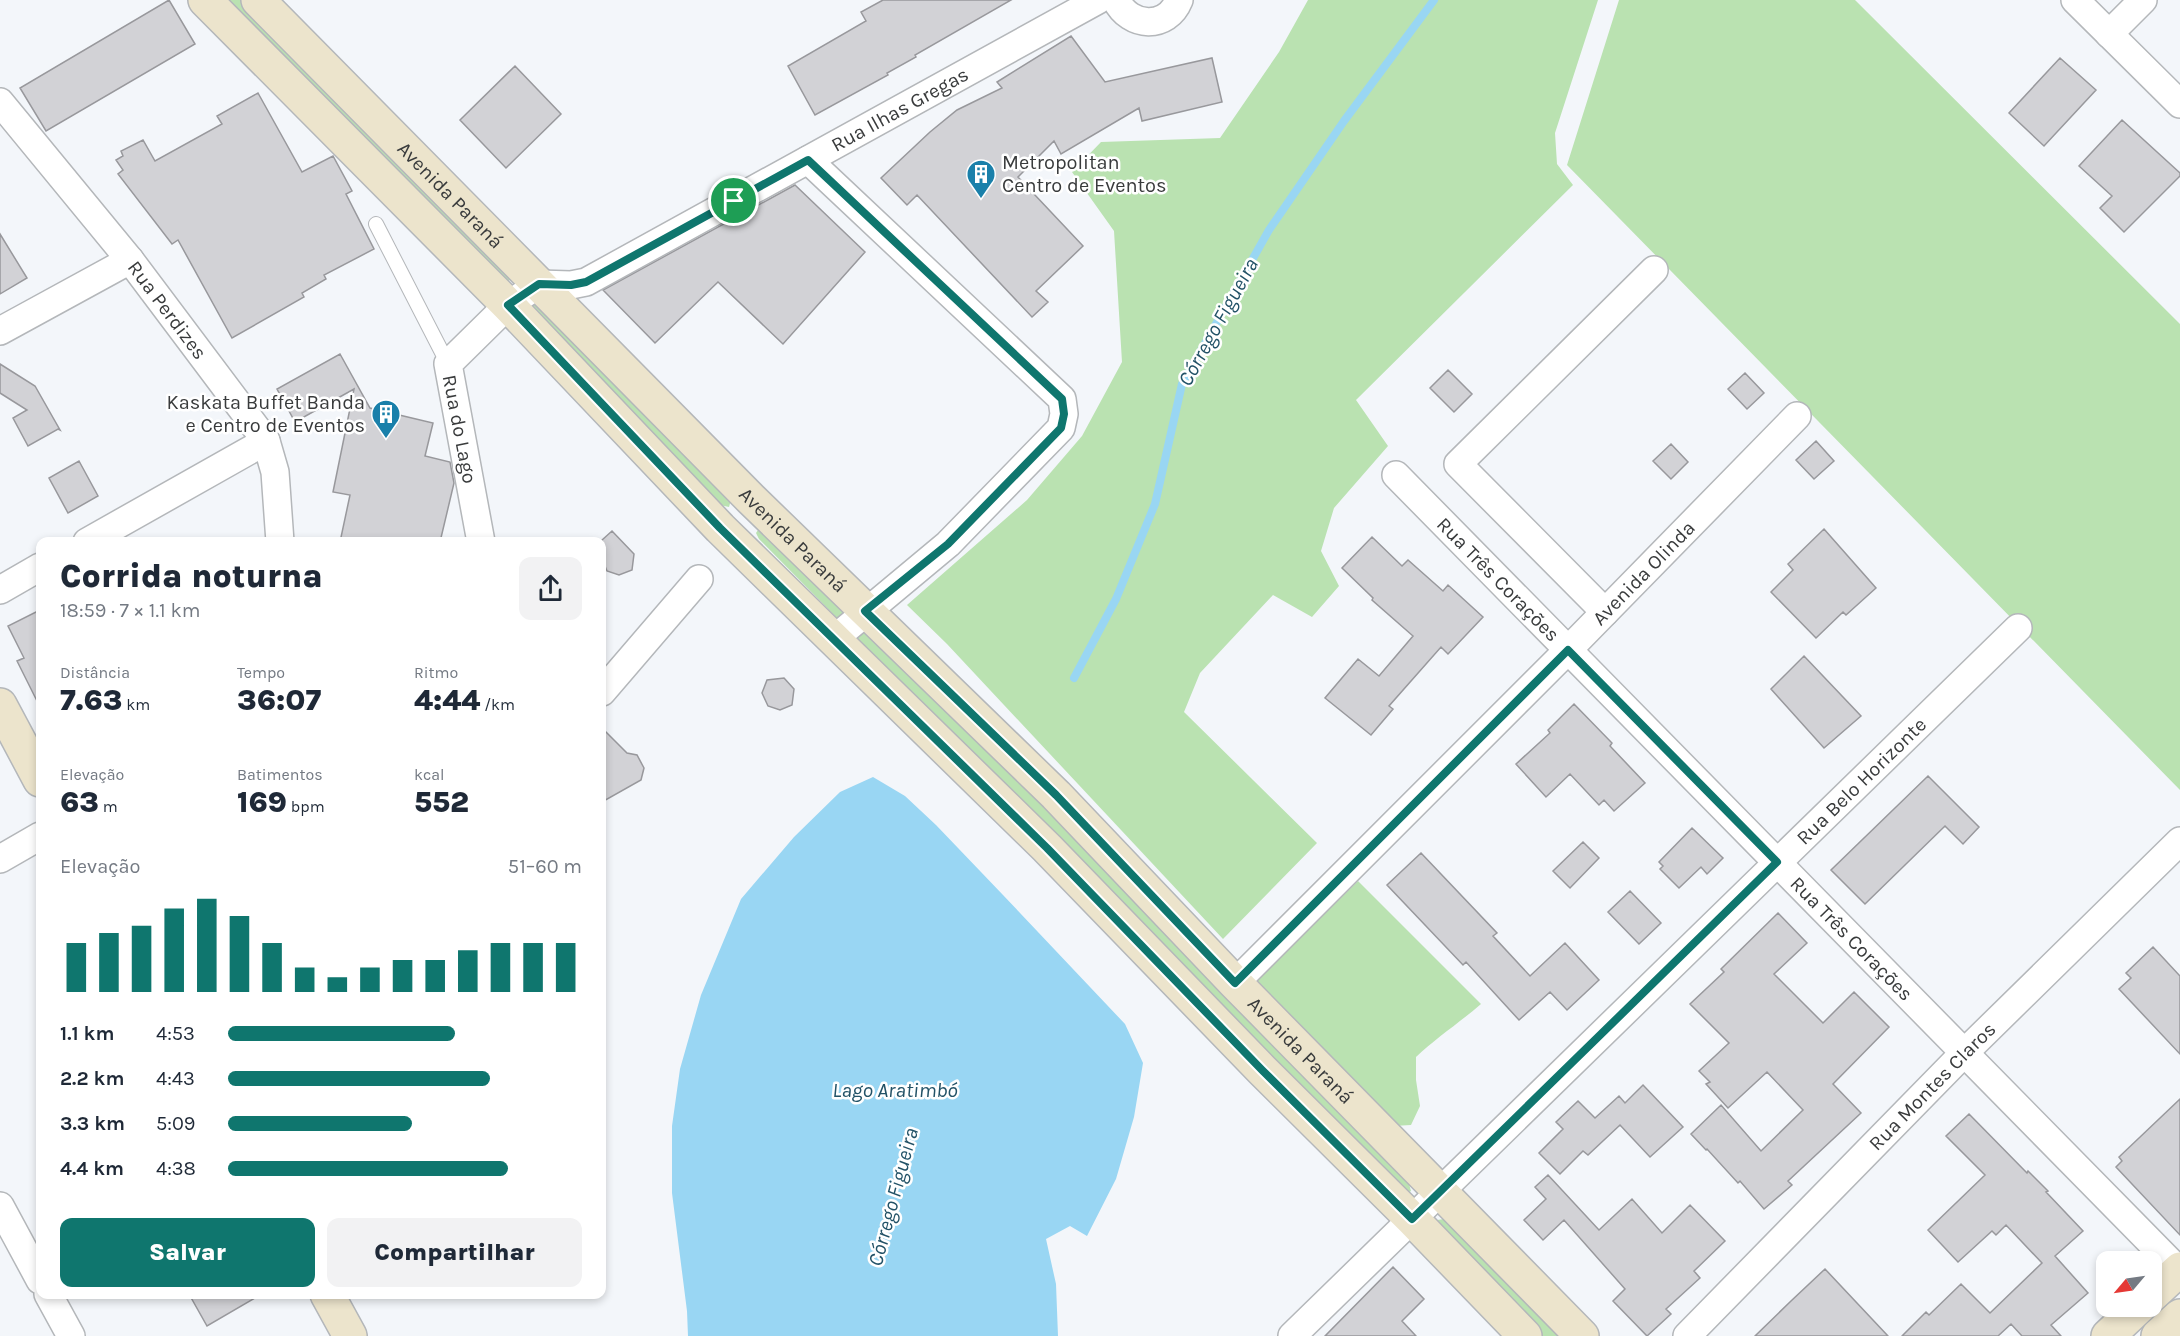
<!DOCTYPE html>
<html lang="pt">
<head>
<meta charset="utf-8">
<style>
	:root { --surface:#fff; --page:#f2f2f3; --text:#1f2937; --muted:#747a83; --accent:#0f766e }
	body { margin:0; font-family:Karla,sans-serif; background:var(--page); color:var(--text); height:100vh; display:flex; flex-direction:column; font-size:22px; white-space:nowrap }
	* { box-sizing:border-box; margin:0 }
	p { font-size:20px; color:var(--muted) }
	.icon { flex:none; width:33px; height:33px; fill:none; stroke:currentColor; stroke-width:2; stroke-linecap:round; stroke-linejoin:round }
	.map { position:relative; flex:1; overflow:hidden }
	.sheet { position:absolute; left:36px; top:537px; width:570px; height:762px; display:flex; flex-direction:column; background:var(--surface); border-radius:12px; box-shadow:0 3px 9px #0003 }
	.sheet>* { flex:none }
	.needle { width:39px; rotate:241deg }
	.controls { position:absolute; left:2096px; top:1251px; display:grid; gap:12px }
	.controls a { display:grid; place-items:center; width:66px; height:66px; border-radius:12px; background:var(--surface); box-shadow:0 3px 9px #0003; font-size:30px }
	.pin { position:absolute; display:grid; place-items:center; width:51px; height:51px; color:#fff; margin:-26px; border:3px solid #fff; border-radius:50%; box-shadow:0 2px 6px #0007 }
	.round { display:grid; place-items:center; flex:none; width:63px; height:63px; border-radius:12px; background:var(--page) }
	.summary { display:flex; align-items:center; justify-content:space-between; height:102px; padding:0 24px }
	h1 { font-size:33px; font-weight:800; line-height:45px }
	.stats { display:grid; grid-template-columns:repeat(3,1fr); gap:9px; height:102px; padding:6px 24px }
	.stats div { display:grid; align-content:center }
	.stats b { font-size:30px; font-weight:800 }
	.stats small { font-size:16px; font-weight:400 }
	.stats p { font-size:16px }
	.chart { height:168px; padding:12px 24px }
	.chart p { display:flex; justify-content:space-between }
	.chart svg { width:100%; height:108px; margin-top:6px; stroke:var(--accent); stroke-width:6 }
	.action { display:flex; gap:12px; margin-top:auto; padding:12px 24px }
	.action a { flex:1; height:69px; border-radius:12px; background:var(--accent); color:#fff; font-size:24px; font-weight:800; line-height:69px; text-align:center }
	.action a+a { background:var(--page); color:var(--text) }
	ul { padding:0 24px; list-style:none; font-size:20px }
	li { display:grid; grid-template-columns:96px 72px 1fr; align-items:center; height:45px }
	li i { height:15px; border-radius:8px; background:var(--accent) }
	.map>svg:first-child { display:block }
	.green { fill:#bae2b1 }
	.water { fill:#99d6f3 }
	.lines { fill:none; stroke-linecap:round; stroke-linejoin:round }
	.stream { stroke:#99d6f3; stroke-width:8 }
	.building { fill:#d2d2d6; stroke:#98989c; stroke-width:1.5 }
	.lane-casing { stroke:#b4b7ba; stroke-width:16 }
	.street-casing { stroke:#b4b7ba; stroke-width:30 }
	.secondary-casing { stroke:#b4b7ba; stroke-width:36 }
	.lane { stroke:#fff; stroke-width:14 }
	.street { stroke:#fff; stroke-width:27 }
	.secondary { stroke:#ece4cc; stroke-width:33 }
	.route-casing { stroke:#fff; stroke-width:12 }
	.route { stroke:#0f766e; stroke-width:8 }
	.labels { text-anchor:middle; stroke-width:5; stroke-linejoin:round; paint-order:stroke }
	.street-label { font-size:20px; fill:#393b3c; stroke:#fff }
	.poi-label { font-size:20px; fill:#393b3c; stroke:#fff; text-anchor:start }
	.water-label { font-size:21px; font-style:italic; fill:#225267; stroke:#fff }
</style>
</head>
<body>
<div class="map">
<svg width="2180" height="1336" viewBox="0 0 2180 1336">
	<rect width="100%" height="100%" fill="#f3f6fa"/>
	<path class="green" d="M227,0H243L512,277L508,282Z
		M1308,0H1598L1555,133L1557,164L1573,185L1356,400L1388,446L1334,508L1321,551L1339,586L1312,617L1273,595L1200,673L1184,712L1317,843L1223,939L947,644L907,605L1027,500L1082,436L1122,362L1114,231L1072,172L1101,142L1220,138L1279,52Z
		M1619,0H1855L2180,324V790L1567,165Z
		M530,298L731,500L729,507L720,505L528,308Z
		M760,527L1049,811L1409,1184L1411,1191L1406,1194L759,539L756,533Z
		M1358,881L1481,1004C1459,1023 1436,1038 1416,1057V1080L1420,1106L1411,1125L1393,1126L1254,982Z
		M1444,1219L1560,1336H1539L1433,1224L1437,1220Z"/>
	<path class="water" d="M873,777L905,796L936,825L1003,895L1125,1024L1143,1063L1134,1117L1116,1179L1087,1236L1070,1226L1046,1239L1056,1284L1058,1336H688L687,1311L672,1193V1126L680,1069L701,995L741,899L794,837L840,792Z"/>
	<g class="lines">
		<path class="stream" d="M1074,678L1116,599L1155,504L1182,384L1269,230L1344,121L1434,0"/>
	</g>
	<path class="building" d="M169,0L195,44L46,131L20,88Z
		M883,0H1011L915,55L916,57L887,73L888,75L815,115L788,66L866,21L861,12Z
		M1071,36L1105,82L1212,58L1222,102L1142,121L1139,108L1061,154L1054,141L1018,177L1083,246L1036,291L1048,302L1032,317L917,195L907,205L881,178L930,132L957,110L1002,88L997,82Z
		M2060,58L2096,90L2044,146L2009,113Z
		M515,66L561,114L506,168L460,120Z
		M258,93L302,172L333,156L352,191L346,194L374,249L324,275L326,279L302,293L304,297L232,338L178,240L172,244L118,174L123,170L116,160L123,156L121,151L143,140L155,161L222,124L217,116Z
		M2122,120L2180,173V176L2124,232L2100,208L2112,196L2079,166Z
		M795,185L865,252L783,344L718,282L655,343L603,290Z
		M0,234L27,278L0,294Z
		M340,354L370,408L433,423L425,456L450,462L454,483L440,542H340L350,495L333,492L354,389L295,422L277,389Z
		M0,364L35,386L60,430L58,429L28,446L13,418L27,410L0,393Z
		M1448,370L1472,394L1454,412L1430,388Z
		M1745,373L1764,393L1747,409L1728,389Z
		M1816,441L1834,461L1814,479L1796,460Z
		M1671,444L1688,462L1671,479L1653,461Z
		M79,461L98,496L68,513L49,478Z
		M1824,529L1876,588L1846,615L1843,612L1816,638L1771,592L1793,570L1788,564Z
		M612,531L634,554L632,570L619,575L607,571L602,559V540Z
		M1372,537L1402,566L1408,560L1443,591L1448,585L1483,617L1448,654L1441,647L1389,706L1393,709L1371,735L1325,698L1358,659L1379,676L1413,636L1372,600L1373,598L1342,568Z
		M40,610V707L17,661L24,658L8,626Z
		M1804,656L1861,716L1824,748L1771,689Z
		M784,678L794,689L792,705L780,710L768,706L762,693L767,680Z
		M1574,704L1612,743L1610,746L1645,783L1614,811L1604,800L1599,805L1570,774L1546,797L1516,764L1550,733L1548,730Z
		M602,728L627,753L637,755L644,768L641,780L602,802Z
		M1928,776L1979,827L1963,844L1945,826L1865,904L1831,870Z
		M1692,828L1723,858L1707,874L1701,867L1679,888L1660,869L1663,866L1659,862Z
		M1583,842L1599,858L1570,888L1553,871Z
		M1421,853L1497,933L1493,936L1530,976L1565,943L1599,980L1567,1010L1550,992L1519,1020L1466,962L1463,965L1387,885Z
		M1630,891L1661,923L1639,944L1608,912Z
		M1778,913L1807,943L1774,974L1823,1023L1854,992L1889,1027L1833,1084L1861,1113L1788,1181L1792,1185L1764,1209L1740,1181L1738,1183L1707,1149L1706,1150L1691,1134L1721,1105L1761,1151L1803,1110L1767,1072L1728,1108L1706,1084L1710,1082L1699,1071L1729,1043L1690,1004L1724,972L1721,969Z
		M2153,947L2180,976V1054L2119,989L2131,978L2126,973Z
		M1643,1085L1683,1127L1650,1157L1620,1125L1588,1155L1583,1151L1560,1174L1539,1153L1563,1129L1556,1122L1578,1101L1595,1118L1619,1096L1625,1103Z
		M2180,1099V1235L2116,1167L2122,1161L2119,1157Z
		M1969,1114L2027,1173L2028,1171L2048,1191L2046,1192L2083,1231L2055,1256L2088,1293L2051,1325L2061,1336H2022L2011,1324L1998,1336H1902L1926,1312L1929,1315L1961,1284L1990,1313L2042,1263L2006,1225L1996,1235L1992,1231L1958,1262L1928,1230L1985,1175L1946,1136Z
		M1548,1175L1599,1230L1632,1199L1662,1233L1690,1205L1725,1241L1694,1271L1700,1278L1666,1309L1671,1314L1647,1336L1613,1301L1625,1289L1564,1220L1543,1240L1524,1220L1546,1199L1535,1187Z
		M1393,1267L1424,1299L1402,1321L1416,1336H1325Z
		M1825,1269L1888,1336H1755L1791,1301Z
		M189,1294H262L207,1326Z"/>
	<g class="lines">
		<g class="lane-casing">
			<path id="lane" d="M376,224L448,364"/>
		</g>
		<g class="street-casing">
			<g id="street">
				<path d="M1116,0C1130,28 1167,30 1179,0"/>
				<path d="M2075,0L2180,104"/>
				<path d="M2109,34L2143,0"/>
				<path id="s1" d="M0,102L130,260L266,441L275,472L280,542"/>
				<path d="M808,160L1062,399L1064,414L1061,428L948,544L834,639"/>
				<path d="M0,331L130,260"/>
				<path id="s2" d="M1396,475L2180,1272"/>
				<path d="M87,542L266,441"/>
				<path id="s3" d="M481,542L448,364L508,305L539,284L571,285L586,282L1098,0"/>
				<path d="M0,590L40,567"/>
				<path d="M1605,612L1458,464L1654,270"/>
				<path d="M602,692L699,579"/>
				<path d="M0,859L40,836"/>
				<path id="s4" d="M1235,983L1568,650L1797,416"/>
				<path d="M0,1206L40,1280"/>
				<path d="M48,1294L71,1336"/>
				<path id="s5" d="M1292,1336L2018,628"/>
				<path id="s6" d="M1687,1336L1964,1053L2180,841"/>
			</g>
		</g>
		<g class="secondary-casing">
			<g id="secondary">
				<path d="M205,0L508,305L720,528L1047,848L1262,1070L1412,1219L1525,1336"/>
				<path id="s7" d="M258,0L751,499L1056,795L1235,983L1582,1336"/>
				<path d="M0,705L40,780"/>
				<path d="M327,1294L350,1336"/>
				<path d="M2151,1296L2180,1269"/>
				<path d="M2108,1336L2140,1306"/>
				<path d="M2158,1336L2180,1316"/>
			</g>
		</g>
		<use href="#lane" class="lane"/>
		<use href="#street" class="street"/>
		<use href="#secondary" class="secondary"/>
	</g>
	<g class="lines">
		<g class="route-casing">
			<path id="route" d="M808,160L1062,399L1064,414L1061,428L948,544L865,611L1056,795L1235,983L1568,650L1777,862L1412,1219L1262,1070L1047,848L720,528L508,305L539,284L571,285L586,282Z"/>
		</g>
		<use href="#route" class="route"/>
	</g>
	<defs>
		<g id="building-pin" transform="scale(1.5)"><path d="M0 17L-7.5 6A9.5 9.5 0 1 1 7.5 6Z" fill="#1a80aa" stroke="#fff"/><path d="M-4-6H4V6H1V3H-1V6H-4ZM-2.5-4.3h1.7v1.8h-1.7ZM.8-4.3h1.7v1.8H.8ZM-2.5-1h1.7V.8h-1.7ZM.8-1h1.7V.8H.8Z" fill="#fff"/></g>
	</defs>
	<g fill-rule="evenodd">
		<use href="#building-pin" x="981" y="174"/>
		<use href="#building-pin" x="386" y="414"/>
	</g>
	<g class="labels">
		<g class="street-label">
			<text dy="7" stroke="none"><textPath href="#s3" startOffset="708">Rua Ilhas Gregas</textPath></text>
			<text dy="7" stroke="none"><textPath href="#s7" startOffset="274">Avenida Paraná</textPath></text>
			<text dy="7" stroke="none"><textPath href="#s1" startOffset="267">Rua Perdizes</textPath></text>
			<text transform="translate(460 429) rotate(79)" y="7">Rua do Lago</text>
			<text dy="7" stroke="none"><textPath href="#s7" startOffset="760">Avenida Paraná</textPath></text>
			<text dy="7" stroke="none"><textPath href="#s4" startOffset="579">Avenida Olinda</textPath></text>
			<text dy="7" stroke="none"><textPath href="#s2" startOffset="146">Rua Três Corações</textPath></text>
			<text dy="7" stroke="none"><textPath href="#s5" startOffset="795">Rua Belo Horizonte</textPath></text>
			<text dy="7" stroke="none"><textPath href="#s2" startOffset="650">Rua Três Corações</textPath></text>
			<text dy="7" stroke="none"><textPath href="#s7" startOffset="1480">Avenida Paraná</textPath></text>
			<text dy="7" stroke="none"><textPath href="#s6" startOffset="350">Rua Montes Claros</textPath></text>
		</g>
		<g class="poi-label">
			<text x="1002" y="169">Metropolitan<tspan x="1002" dy="23">Centro de Eventos</tspan></text>
			<text x="365" y="409" text-anchor="end">Kaskata Buffet Banda<tspan x="365" dy="23">e Centro de Eventos</tspan></text>
		</g>
		<g class="water-label">
			<text transform="translate(1218 322) rotate(-61)" y="7">Córrego Figueira</text>
			<text x="895" y="1097">Lago Aratimbó</text>
			<text transform="translate(893 1197) rotate(-75)" y="7">Córrego Figueira</text>
		</g>
	</g>
</svg>
<div class="controls">
<a><svg class="needle" viewBox="-14 -14 28 28"><path d="M0-13l5 13h-10z" fill="#e53935"/><path d="M0 13l5-13h-10z" fill="#747a83"/></svg></a>
</div>
<div class="pin" style="left:734px;top:201px;background:#1e9e55"><svg class="icon" aria-label="arrive" viewBox="0 0 24 24"><path d="M6 21V4h12l-3 4 3 4H6"/></svg></div>
<section class="sheet">
<div class="summary"><div><h1>Corrida noturna</h1><p>18:59 · 7 × 1.1 km</p></div><a class="round"><svg class="icon" aria-label="share" viewBox="0 0 24 24"><path d="M12 15V3M7 8l5-5 5 5M5 13v7h14v-7"/></svg></a></div>
<div class="stats">
<div><p>Distância</p><b>7.63<small> km</small></b></div>
<div><p>Tempo</p><b>36:07</b></div>
<div><p>Ritmo</p><b>4:44<small> /km</small></b></div>
</div>
<div class="stats">
<div><p>Elevação</p><b>63<small> m</small></b></div>
<div><p>Batimentos</p><b>169<small> bpm</small></b></div>
<div><p>kcal</p><b>552</b></div>
</div>
<div class="chart"><p><span>Elevação</span>51–60 m</p>
<svg viewBox="0 0 160 44" preserveAspectRatio="none"><path d="M5 44V24M15 44V20M25 44V17M35 44V10M45 44V6M55 44V13M65 44V24M75 44V34M85 44V38M95 44V34M105 44V31M115 44V31M125 44V27M135 44V24M145 44V24M155 44V24"/></svg>
</div>
<ul>
<li><b>1.1 km</b>4:53<i style="width:64%"></i></li>
<li><b>2.2 km</b>4:43<i style="width:74%"></i></li>
<li><b>3.3 km</b>5:09<i style="width:52%"></i></li>
<li><b>4.4 km</b>4:38<i style="width:79%"></i></li>
</ul>
<div class="action"><a>Salvar</a><a>Compartilhar</a></div>
</section>
</div>
</body>
</html>
